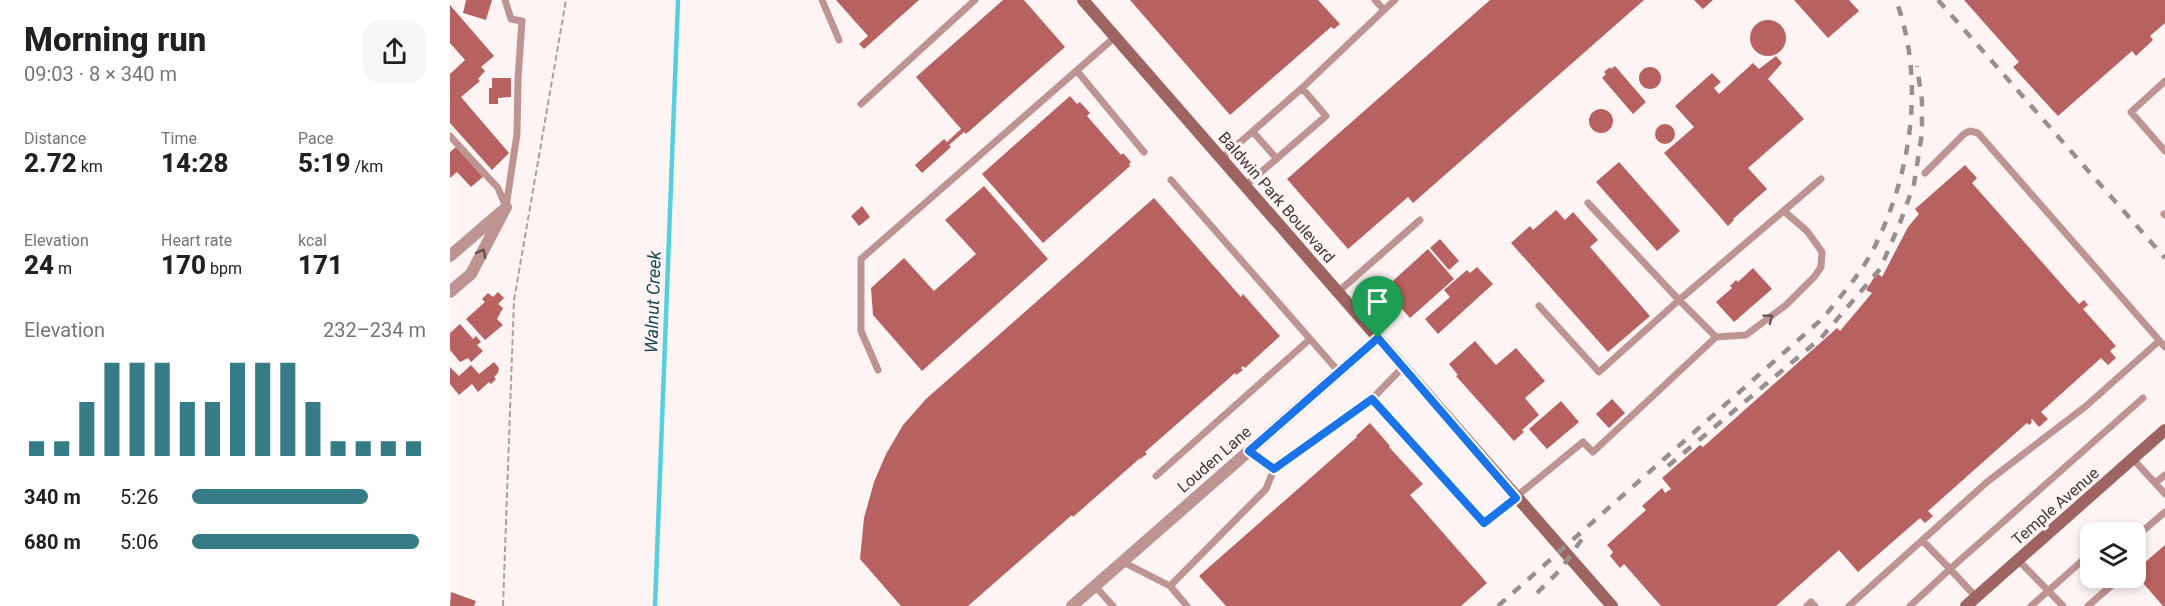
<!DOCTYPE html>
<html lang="en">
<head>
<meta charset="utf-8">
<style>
	:root { --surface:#fff; --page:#f6f6f6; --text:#202124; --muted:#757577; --accent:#357c86 }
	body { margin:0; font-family:Roboto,sans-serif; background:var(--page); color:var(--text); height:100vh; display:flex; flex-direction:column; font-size:22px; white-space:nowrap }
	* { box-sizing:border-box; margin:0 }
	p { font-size:20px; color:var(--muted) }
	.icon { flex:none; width:33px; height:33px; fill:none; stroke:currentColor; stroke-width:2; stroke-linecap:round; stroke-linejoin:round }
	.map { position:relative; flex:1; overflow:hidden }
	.details { display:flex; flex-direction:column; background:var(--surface); width:450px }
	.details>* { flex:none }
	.fabs { position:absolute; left:1630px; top:522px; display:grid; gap:12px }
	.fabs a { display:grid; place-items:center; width:66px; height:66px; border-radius:12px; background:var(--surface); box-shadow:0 3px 9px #0003; font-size:30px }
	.pin { position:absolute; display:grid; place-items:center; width:51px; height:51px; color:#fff; margin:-62px -26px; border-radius:50% 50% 50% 0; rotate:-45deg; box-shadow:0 0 6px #0007 }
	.pin .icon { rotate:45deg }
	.round { display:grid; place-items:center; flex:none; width:63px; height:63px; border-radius:18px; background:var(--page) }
	.overview { display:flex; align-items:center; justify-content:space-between; height:102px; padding:0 24px }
	h1 { font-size:33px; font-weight:800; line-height:45px }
	.stats { display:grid; grid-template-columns:repeat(3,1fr); gap:9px; height:102px; padding:6px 24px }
	.stats div { display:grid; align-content:center }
	.stats b { font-size:26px; font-weight:800 }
	.stats small { font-size:16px; font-weight:400 }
	.stats p { font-size:16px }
	.chart { height:168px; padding:12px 24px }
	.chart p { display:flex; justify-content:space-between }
	.chart svg { width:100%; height:108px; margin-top:6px; stroke:var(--accent); stroke-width:6 }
	ul { padding:0 24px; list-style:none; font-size:20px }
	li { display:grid; grid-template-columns:96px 72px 1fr; align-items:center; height:45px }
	li i { height:15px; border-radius:8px; background:var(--accent) }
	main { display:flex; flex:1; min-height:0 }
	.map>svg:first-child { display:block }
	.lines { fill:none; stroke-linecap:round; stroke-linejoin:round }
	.stream { stroke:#55d0e0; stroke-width:4.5 }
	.building { fill:#b76261 }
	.path { stroke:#aba1a0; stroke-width:2; stroke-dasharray:6 3; stroke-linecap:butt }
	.service { stroke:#bd9492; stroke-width:7 }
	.minor { stroke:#bd9492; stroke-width:12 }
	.secondary { stroke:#9d6462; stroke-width:12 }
	.rail { stroke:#998f8e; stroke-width:4.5; stroke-dasharray:10 10; stroke-linecap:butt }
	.oneway { stroke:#675452 }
	.route-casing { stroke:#fff; stroke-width:12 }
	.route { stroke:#1a73e8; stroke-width:8 }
	.labels { text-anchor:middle; stroke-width:6; stroke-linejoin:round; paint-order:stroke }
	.street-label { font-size:16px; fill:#423837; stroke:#fef4f4 }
	.water-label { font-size:18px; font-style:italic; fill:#144a51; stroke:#fef4f4 }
</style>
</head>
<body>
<main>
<section class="details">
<div class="overview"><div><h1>Morning run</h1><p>09:03 · 8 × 340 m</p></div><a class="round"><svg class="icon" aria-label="share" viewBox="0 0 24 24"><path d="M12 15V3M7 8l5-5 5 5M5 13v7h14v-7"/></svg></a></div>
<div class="stats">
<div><p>Distance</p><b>2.72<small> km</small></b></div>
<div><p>Time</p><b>14:28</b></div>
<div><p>Pace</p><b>5:19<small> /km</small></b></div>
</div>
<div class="stats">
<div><p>Elevation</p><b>24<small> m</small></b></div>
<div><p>Heart rate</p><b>170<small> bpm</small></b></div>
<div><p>kcal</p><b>171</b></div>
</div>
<div class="chart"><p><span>Elevation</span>232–234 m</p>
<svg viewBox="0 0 160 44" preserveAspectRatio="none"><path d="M5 44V38M15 44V38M25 44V22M35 44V6M45 44V6M55 44V6M65 44V22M75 44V22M85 44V6M95 44V6M105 44V6M115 44V22M125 44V38M135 44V38M145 44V38M155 44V38"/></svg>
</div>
<ul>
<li><b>340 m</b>5:26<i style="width:75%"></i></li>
<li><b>680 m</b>5:06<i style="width:97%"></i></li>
</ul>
</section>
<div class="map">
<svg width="1715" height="606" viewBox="0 0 1715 606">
	<rect width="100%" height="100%" fill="#fef4f4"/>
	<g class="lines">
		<path class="stream" d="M205,606L228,0"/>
	</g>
	<path class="building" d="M16,0H42L36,20L13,13Z
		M386,0H469L414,49L409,44L418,36Z
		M553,0H574L615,47L516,134L514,132L499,145L501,147L472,173L465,165L494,139L497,142L511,129L466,77Z
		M680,0H868L890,24L884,29L881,27L780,115Z
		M1040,0H1194L963,203L958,197L898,249L837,179Z
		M1244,0H1263L1253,9Z
		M1344,0H1399L1409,11L1378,38Z
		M1514,0H1715V23L1700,36L1703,40L1686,56L1682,51L1608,116L1563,67L1569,62Z
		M0,5L44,56L31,67L35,71L28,79L30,81L11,97L59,153L42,170L0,123V74L15,60L0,43Z
		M1300 38a18 18 0 1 1 36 0a18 18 0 1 1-36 0Z
		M1326,56L1332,63L1318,79L1354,119L1298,168L1317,189L1283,219L1284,220L1278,226L1214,153L1244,127L1225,106L1262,73L1271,82L1264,88L1269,94L1303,63L1309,69Z
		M1165,66L1196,102L1183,114L1152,78L1156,74L1154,72L1160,67L1161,69Z
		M1189 78a11 11 0 1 1 22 0a11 11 0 1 1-22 0Z
		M42,78H61V97L48,98V104H39V88H42Z
		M620,96L627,104L630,102L640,113L637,116L671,155L673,153L681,162L679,164L680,166L593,243L532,174Z
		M1139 121a12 12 0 1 1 24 0a12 12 0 1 1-24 0Z
		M1205 134a10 10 0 1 1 20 0a10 10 0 1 1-20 0Z
		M6,147L33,177L21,187L7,172L0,178V152Z
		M1169,162L1230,231L1207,251L1146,182Z
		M1515,165L1527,178L1522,183L1629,304L1634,300L1638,305L1633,309L1666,346L1660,351L1666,358L1658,365L1651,358L1591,412L1598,419L1589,427L1582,419L1581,420L1582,422L1579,425L1577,423L1478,511L1483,516L1475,523L1470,518L1408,572L1389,550L1326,606H1211L1174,564L1170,568L1160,556L1163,552L1157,545L1196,510L1192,506L1212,488L1215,493L1221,489L1212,478L1250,445L1253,447L1387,328L1390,331L1422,293L1416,290L1427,273L1432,277L1458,227L1469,214L1465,209Z
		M534,186L598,259L472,371L423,315L421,288L454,258L484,291L526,254L495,220Z
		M704,198L791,297L793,294L830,336L795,368L793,366L791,368L793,370L786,375L785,373L695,452L697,454L690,459L687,458L689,459L623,517L622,515L518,606H451L410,559L414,518L424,482L436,454L453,425L476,399Z
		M412,206L420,217L409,226L401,216Z
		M1106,210L1115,220L1123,212L1148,240L1140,247L1200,316L1158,352L1061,243L1080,226L1083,230Z
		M990,239L1009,261L999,270L980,248Z
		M978,249L1004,279L960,318L934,289Z
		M1027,267L1043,284L988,334L975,319L1000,297L994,290L1017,270L1020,273Z
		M1303,268L1322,289L1284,322L1266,302L1282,288L1280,286L1286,280L1288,282Z
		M48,292L54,298L48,304L53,308L47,319L53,325L35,340L16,319L35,302L32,299L38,293L43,297Z
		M10,324L23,339L26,336L31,342L27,345L33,351L21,362L18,358L10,362L0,350V333Z
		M1025,341L1046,365L1066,348L1095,381L1075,398L1089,415L1072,430L1074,432L1064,441L1006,376L1008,375L999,364Z
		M44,362L49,368L48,373L44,377L46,379L41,384L39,382L28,392L22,384L9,395L0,384V367L9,376L21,365L29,374Z
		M1162,399L1175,413L1159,428L1146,414Z
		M1111,401L1129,422L1097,449L1079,429Z
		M920,423L940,446L939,447L973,484L960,495L1037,583L1011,606H776L749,576L907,437L906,436Z
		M1715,545V606H1713L1686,575V570Z
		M1,592L26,601L24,606H0Z"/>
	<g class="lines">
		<path class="path" d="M53,606L64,300L116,0"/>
		<path class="service" d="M55,0L61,19L72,21L68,79L67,134L56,207
			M372,0L389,40
			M934,10L945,0
			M627,71L694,152
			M1715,81L1681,112L1715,151
			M411,104L525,0
			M803,132L827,159
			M0,136L48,188L56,207
			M771,159L852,88L934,10L925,0
			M1475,173L1514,134L1520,131L1528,133L1715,347
			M721,180L889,372
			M795,186L876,116L852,88
			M1138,203L1229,300L1371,179
			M1714,214L1715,215
			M888,292L970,220
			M1266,337L1296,335L1336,305L1365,276L1371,267L1372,252L1357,231L1335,212
			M428,370L411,331V259L665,37
			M922,399L953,367
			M799,451L824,469L922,399L1034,523L1133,442L1143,452L1266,337L1229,300L1149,372L1089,306
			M1683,459L1715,494
			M706,476L860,339
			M1705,483L1715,475
			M1686,537L1715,512
			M1473,541L1500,569L1693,398
			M1568,560L1613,606
			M673,562L720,586
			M645,586L663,606
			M737,606L720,586L816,489L824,469
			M1357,606L1361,602L1365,606
			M1399,606L1537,482L1636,406L1709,341
			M1460,606L1500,569L1526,597
			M1581,606L1641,553
			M1638,606L1670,578"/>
		<path class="minor" d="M0,256L51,212
			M0,292L21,274L56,207
			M622,606L928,338"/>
		<path class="secondary" d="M633,0L1162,606
			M1516,606L1715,430"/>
		<path class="rail" d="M1488,0L1715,258
			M1218,466L1371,338L1430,269L1450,223L1464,184L1472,133V101L1467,66
			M1087,593L1110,570L1137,532
			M1048,606L1373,318C1390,297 1409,276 1422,252C1461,176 1476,82 1446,0"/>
	</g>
	<defs><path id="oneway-chevron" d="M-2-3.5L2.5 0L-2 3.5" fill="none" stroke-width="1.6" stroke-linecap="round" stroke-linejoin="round" transform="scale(1.5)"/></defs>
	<g class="oneway">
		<use href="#oneway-chevron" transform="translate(32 253) rotate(-62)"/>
		<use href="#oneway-chevron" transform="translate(1319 318) rotate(-37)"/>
	</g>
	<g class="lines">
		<g class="route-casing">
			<path id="route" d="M928,338L1066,498L1034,523L922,399L824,469L799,451Z"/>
		</g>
		<use href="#route" class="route"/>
	</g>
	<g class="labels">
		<g class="street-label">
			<text transform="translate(827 197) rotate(49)" y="6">Baldwin Park Boulevard</text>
			<text transform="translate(764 459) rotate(-41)" y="6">Louden Lane</text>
			<text transform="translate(1605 506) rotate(-41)" y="6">Temple Avenue</text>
		</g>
		<g class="water-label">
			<text transform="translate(203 302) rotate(-88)" y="6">Walnut Creek</text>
		</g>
	</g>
</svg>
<div class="fabs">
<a><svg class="icon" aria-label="layers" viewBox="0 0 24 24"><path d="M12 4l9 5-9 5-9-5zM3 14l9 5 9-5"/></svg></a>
</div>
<div class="pin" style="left:928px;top:338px;background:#1e9e55"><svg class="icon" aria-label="arrive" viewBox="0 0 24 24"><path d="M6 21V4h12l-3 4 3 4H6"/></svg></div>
</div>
</main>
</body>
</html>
